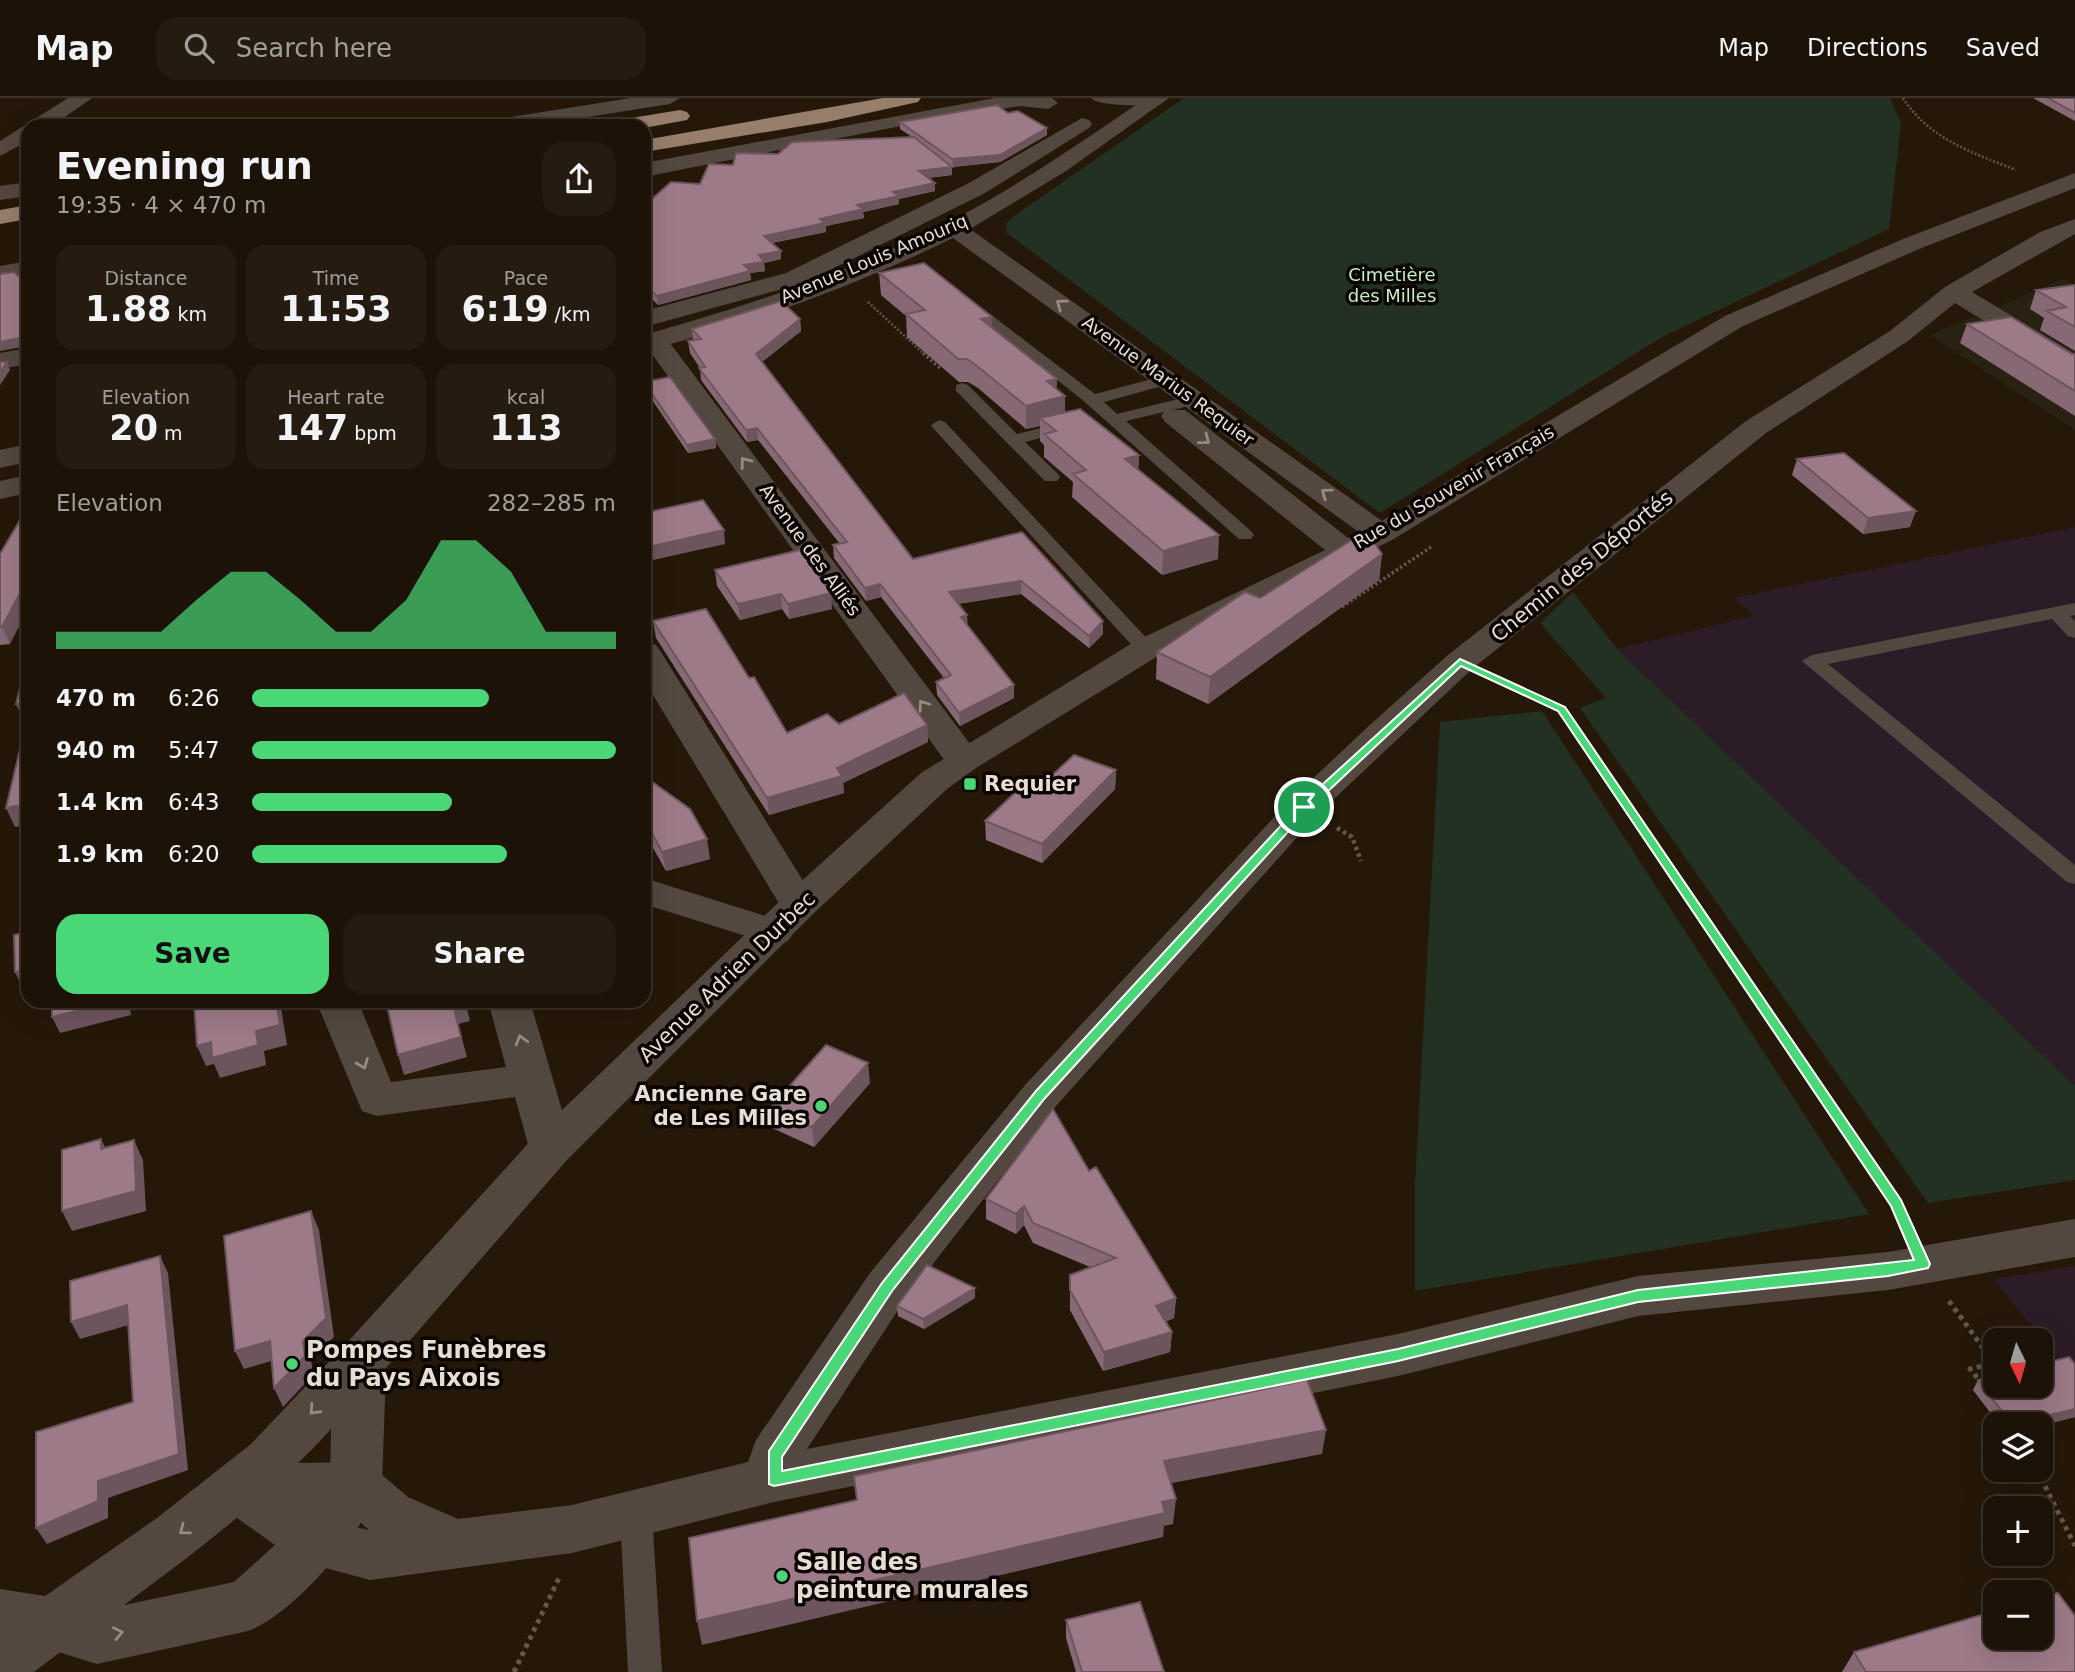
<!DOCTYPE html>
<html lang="en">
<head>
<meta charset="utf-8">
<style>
	:root { --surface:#1c1207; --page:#251b11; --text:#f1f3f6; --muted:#a09e9b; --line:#3a3228; --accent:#49d778 }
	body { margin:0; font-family:"DejaVu Sans",sans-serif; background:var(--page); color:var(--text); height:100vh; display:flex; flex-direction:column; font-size:26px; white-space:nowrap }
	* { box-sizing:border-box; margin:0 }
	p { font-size:23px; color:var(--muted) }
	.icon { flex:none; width:38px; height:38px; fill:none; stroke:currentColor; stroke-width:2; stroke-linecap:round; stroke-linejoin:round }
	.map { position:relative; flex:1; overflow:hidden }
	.drawer { position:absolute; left:21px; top:21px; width:630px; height:889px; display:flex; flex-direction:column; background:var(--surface); border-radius:21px; box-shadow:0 7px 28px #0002,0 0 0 2px var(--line) }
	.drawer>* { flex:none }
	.needle { width:46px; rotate:175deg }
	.controls { position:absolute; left:1983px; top:1230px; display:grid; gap:14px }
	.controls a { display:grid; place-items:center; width:70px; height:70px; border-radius:14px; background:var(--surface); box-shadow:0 7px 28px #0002,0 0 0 2px var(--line); font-size:35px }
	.pin { position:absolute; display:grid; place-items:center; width:60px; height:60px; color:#fff; margin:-30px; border:4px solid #fff; border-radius:50%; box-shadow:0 2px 7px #0007 }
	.round { display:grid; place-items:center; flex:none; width:74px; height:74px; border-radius:21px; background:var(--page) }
	.head { display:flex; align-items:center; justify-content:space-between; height:119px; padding:0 35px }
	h1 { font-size:38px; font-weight:800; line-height:52px }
	.figures { display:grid; grid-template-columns:repeat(3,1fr); gap:10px; height:119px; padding:7px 35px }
	.figures div { display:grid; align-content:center; border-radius:18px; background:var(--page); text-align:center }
	.figures b { font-size:35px; font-weight:800 }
	.figures small { font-size:19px; font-weight:400 }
	.figures p { font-size:19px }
	.chart { height:196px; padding:14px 35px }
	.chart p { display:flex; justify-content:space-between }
	.chart svg { width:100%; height:126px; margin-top:7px; fill:var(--accent); opacity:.7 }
	.action { display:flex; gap:14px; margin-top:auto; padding:14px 35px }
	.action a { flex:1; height:80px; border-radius:21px; background:var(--accent); color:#111; font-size:28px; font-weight:800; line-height:80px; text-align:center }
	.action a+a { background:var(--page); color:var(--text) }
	ul { padding:0 35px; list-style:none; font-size:23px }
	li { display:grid; grid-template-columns:112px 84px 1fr; align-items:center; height:52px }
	li i { height:18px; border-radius:9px; background:var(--accent) }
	header { display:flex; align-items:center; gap:42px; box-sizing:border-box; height:98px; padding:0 35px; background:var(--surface); border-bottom:2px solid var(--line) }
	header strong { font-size:33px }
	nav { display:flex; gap:38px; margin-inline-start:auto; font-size:24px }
	.search { width:490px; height:63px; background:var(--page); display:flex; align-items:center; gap:18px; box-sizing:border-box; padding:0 24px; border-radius:21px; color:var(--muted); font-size:26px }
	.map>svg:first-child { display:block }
	.commercial { fill:#292111 }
	.industrial { fill:#2c1c27 }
	.green { fill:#233122 }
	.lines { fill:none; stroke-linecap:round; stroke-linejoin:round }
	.path-far3 { stroke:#63574a; stroke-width:2.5; stroke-dasharray:2 2; stroke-linecap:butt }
	.path-far2 { stroke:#63574a; stroke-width:3.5; stroke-dasharray:2.5 2.5; stroke-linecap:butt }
	.path-far1 { stroke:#63574a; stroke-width:4.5; stroke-dasharray:3.5 3.5; stroke-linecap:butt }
	.path { stroke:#63574a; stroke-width:5; stroke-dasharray:4.5 4.5; stroke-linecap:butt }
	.service { fill:#53483f; fill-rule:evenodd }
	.minor { fill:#53483f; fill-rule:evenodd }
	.tertiary { fill:#53483f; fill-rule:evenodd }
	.trunk { fill:#967e6a; fill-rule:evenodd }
	.wall { fill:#866974 }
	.shaded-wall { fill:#6d555e }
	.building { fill:#9c7a87; stroke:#6d555e; stroke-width:2 }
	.oneway { stroke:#958b82 }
	.route { fill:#49d778; stroke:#fff; stroke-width:2; fill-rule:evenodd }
	.poi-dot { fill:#49d778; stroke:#0a0502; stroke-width:2.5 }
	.labels { text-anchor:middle; stroke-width:7; stroke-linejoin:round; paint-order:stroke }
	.far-street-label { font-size:18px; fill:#e6ddd3; stroke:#0a0502 }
	.far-park-label { font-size:18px; fill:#c5efc1; stroke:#0a0502 }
	.street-label { font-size:21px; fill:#e6ddd3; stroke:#0a0502 }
	.poi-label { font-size:21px; font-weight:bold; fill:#e6ddd3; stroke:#0a0502; text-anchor:start }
	.near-poi-label { font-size:24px; font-weight:bold; fill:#e6ddd3; stroke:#0a0502; text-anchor:start }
</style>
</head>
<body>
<header>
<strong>Map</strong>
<div class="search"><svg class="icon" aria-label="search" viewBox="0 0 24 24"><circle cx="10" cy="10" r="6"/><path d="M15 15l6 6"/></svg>Search here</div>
<nav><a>Map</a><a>Directions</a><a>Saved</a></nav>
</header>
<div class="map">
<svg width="2075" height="1574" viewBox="0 0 2075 1574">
	<rect width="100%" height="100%" fill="#251809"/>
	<path class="commercial" d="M2063,181L2075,187V332L1930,237Z"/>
	<path class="industrial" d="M2075,429V988L1617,551L1753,518L1734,500Z
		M2075,1168V1281L1993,1181Z"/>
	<path class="green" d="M1184,0H1890L1901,25L1889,131L1664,238L1380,415L1007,135L1006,126L1014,118Z
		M1573,494L1617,551L2075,988V1082L1928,1105L1580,610L1606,600L1540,525Z
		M1542,613L1869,1116L1415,1193V1086L1440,624Z"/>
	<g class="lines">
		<path class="path-far3" d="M1903,0C1929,41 1973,55 2016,72
			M868,204L925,257"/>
		<path class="path-far2" d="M923,255L941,271
			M1342,509L1431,449
			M1496,581L1511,588"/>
		<path class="path-far1" d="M1508,586L1562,611L1837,1018
			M1337,730L1352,739L1361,763"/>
		<path class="path" d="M1836,1016L1897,1106L1907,1129
			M1949,1203L1994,1265L1970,1271L1981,1284
			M2037,1372L2075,1448
			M514,1574L559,1480"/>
		<path class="service" d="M969,200L1095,296L1167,277L1175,282L1173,285L1104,304L1117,316L1195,297L1201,299V305L1126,323L1251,433L1254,437L1251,441H1239L1086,305L964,207V201Z
			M962,285L968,287L1017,336L1070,323L1076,325V331L1025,344L1057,375L1060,379L1057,383H1045L956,293V287Z
			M939,322L945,324L1153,547L1156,551L1153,555H1139L933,330L931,327Z
			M2075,505V517L2070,518L2075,523V540L2068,538L2052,521L1828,566L2075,767V786L2067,784L1802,563L1812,557Z
			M636,1402L647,1406L652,1416L662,1574H628L620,1416L625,1406Z"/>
		<path class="minor" d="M68,0H92L52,28H28V43L0,58V43Z
			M995,0H1052L1058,5L1048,11L1020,8L911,26L644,79V65Z
			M1091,0H1166L1167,1C1160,10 1098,9 1091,0Z
			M511,19L518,21L519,28H457L467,22Z
			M1082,20L1089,22L1092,26L1089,30L985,95L804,185L644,229V213L786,175L969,85Z
			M2075,75V90L1919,151L1743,228L1392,442L1381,445L1370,442L1366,436L1370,430L1725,218L1903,141Z
			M28,84V98L0,102V88Z
			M2075,121V136L1972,194L2075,256V275L2066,273L1955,205L1908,243L1766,335L1472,571L1317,717L1056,1008L904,1203L807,1351L1398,1236L1638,1178L1888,1154L2075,1121V1159L1888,1192L1638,1218L1398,1278L774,1404L572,1455L370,1482L296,1462L219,1407L212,1390L219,1373L238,1366L356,1364L375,1371L408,1399L458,1421L572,1407L748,1364L756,1342L870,1175L1026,986L1291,701L1372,625L1448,557L1746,323L1890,233L1945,189L2040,134ZM312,1412H346L369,1432L328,1423Z
			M28,163V177L0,182V168Z
			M655,234L664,237L976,654L981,662L976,670L963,673L950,670L644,245L646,237Z
			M28,250V266L0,271V255Z
			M28,346V364L0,370V352Z
			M644,544L656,547L661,554L818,807L813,816L799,820L785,816L780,807L644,582Z
			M644,780L788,825L794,834L788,843L774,847L644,806Z
			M316,903H358L391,984L506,969L488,903H530L573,1050L567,1062L551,1067L535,1062L529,1050L515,999L377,1018L362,1013Z
			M52,1500L72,1507L80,1526L72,1545L34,1574H0V1532L32,1507Z"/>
		<path class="tertiary" d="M631,0H680L670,6L531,28H503L501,25L511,19Z
			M1146,0H1169L1066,73L970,131L1392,430L1396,436L1392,442L1158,558L976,670L947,691L813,816L567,1062L386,1270L382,1388C360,1436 297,1514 248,1533L97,1566L52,1552L0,1543V1491L45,1498L157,1420L251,1346L344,1248L535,1038L785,798L921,675L1134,544L1325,452L1165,324L1161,318L1165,312H1185L1348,440L1360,435L953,140C855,188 750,226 644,253V237C746,208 848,175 943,127C1014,91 1080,45 1146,0ZM331,1331L330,1382L296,1428L234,1484L124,1507C198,1452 269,1399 331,1331Z
			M28,377V395L0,401V383Z"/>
		<path class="trunk" d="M883,0H921L918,4L827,24L644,54V42Z
			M680,12L687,14L690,18L687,22L644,30L609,28L619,22Z
			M511,19L518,21L519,28H489L492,24Z
			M28,107V121L0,126V112Z"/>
	</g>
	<path class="wall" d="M2033,0H2075V23Z
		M1008,15L1047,37L1000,64L953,69L940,60L952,77L928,80L935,93L899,101V106L863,114L864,120L826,128V134L772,145L781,153V161L764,165L765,173L750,175L751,182L658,207L644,193V108L700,86L733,67L778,56L912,39L900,31V24Z
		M879,175L992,219V230L1057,281L1056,291L1065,314L1139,357L1138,371L1218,461L1162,477L1072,399L1073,384L1044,359V347L1040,343V328L1026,331L978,290L968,284H959L907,239L906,218L881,197Z
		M2075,187V253L2040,232L2044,220L2030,211L2036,192Z
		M800,221L801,233L762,264L913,461L1022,434L1103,523V536L1089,550L1021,496L958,506L967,517V527L1014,587V600L960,628L937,597L936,584L944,580L881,499L866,503L834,460L833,447L840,446L758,342L747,344L701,282L700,270L690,255L688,243L693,242L692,231Z
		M1967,226L2075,256V318L1960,245Z
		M644,284L715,341L716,350L688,355L646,293Z
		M1797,361L1910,429L1863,436L1792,377Z
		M0,456L10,546L0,547Z
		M1382,456L1379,482L1208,606L1156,581L1157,554L1260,500Z
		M715,472L832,511L789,521L782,511L740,522L717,488Z
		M653,523L749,580L787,635L839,626L927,627L928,644L843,685L844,695L769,717L656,540Z
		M1116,672L1115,691L1042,765L986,742L985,723L1034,694Z
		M644,678L710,761L666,773L653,750L644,743Z
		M870,985L814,1049L772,1030L769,1011Z
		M1089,1073L1176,1200L1174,1220L1165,1224L1172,1234L1170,1254L1103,1273L1070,1212V1177L1090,1169L1033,1145L1024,1127L1016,1136L986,1121V1101Z
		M975,1200L924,1231L898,1218L897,1208Z
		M2075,1266V1319L2040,1328V1326H1999L1973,1292L1978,1282Z
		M1066,1522L1164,1574H1076L1066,1540Z
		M1854,1554L2075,1574H1842Z"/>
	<path class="shaded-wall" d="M1047,30V37L1000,64L953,69L952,61Z
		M952,69V77L919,81V73Z
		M935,85V93L899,101V106L863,114L864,120L826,128V134L765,146L764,138L820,121L893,94Z
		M781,153V161L764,165L765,173L750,175L751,182L658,207L657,198L744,167L759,157Z
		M992,219V241L981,221Z
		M800,221L801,233L757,268L756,256Z
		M27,234L28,246L27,248L0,253V244Z
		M7,264L10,272L0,287V274Z
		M1057,281L1056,300L1065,298V321L1040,320V328L1026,331V308L1047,283Z
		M757,330L758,342L747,344L746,332Z
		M715,341L716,350L688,355L687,347Z
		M1139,357L1138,381L1125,361Z
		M1916,413L1910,429L1863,436L1868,420Z
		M724,432L725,446L644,464V450Z
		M1219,437L1218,461L1162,477L1163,453Z
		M1382,456L1379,482L1208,606L1210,579Z
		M28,480V511L10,546L2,529Z
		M1021,483V496L949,507V494Z
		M880,486L881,499L866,503L865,490Z
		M831,495L832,511L789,521L788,506Z
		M781,496L782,511L740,522L738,506Z
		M967,517L968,530L961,519Z
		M1103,523V536L1089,550V538Z
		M1014,587V600L960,628L959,615Z
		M25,604L28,611V627L27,624H24L16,606Z
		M927,627L928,644L843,685L844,695L769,717L767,700L837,670Z
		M1116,672L1115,691L1042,765V746Z
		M28,706V727L15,729L6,710Z
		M707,741L710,761L666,773L662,754Z
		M28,871V889L23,891L15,874Z
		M648,871L652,891L644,893V872Z
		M116,903H129L131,917L60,935L52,919Z
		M276,903H280L287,947L264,953L266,967L220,980L214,966L206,968L197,948L256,933Z
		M465,903L470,923L458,926L467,959L404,977L398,957L453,906Z
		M579,903H610L581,911Z
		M868,965L870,985L814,1049L812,1029Z
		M101,1041L111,1061L101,1051Z
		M134,1042L143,1062L146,1113L72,1133L62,1113Z
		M1024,1108V1127L1016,1136V1116Z
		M311,1113L319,1132L334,1239L311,1261L313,1277L283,1309L274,1290L303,1243Z
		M160,1158L168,1175L188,1372L108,1400V1420L47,1446L36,1430L98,1383L179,1356Z
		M975,1190V1200L924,1231L923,1221Z
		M1176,1200L1174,1220L1155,1228L1156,1208Z
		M127,1207L136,1225L80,1241L71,1224Z
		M1172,1234L1170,1254L1103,1273L1104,1254Z
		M270,1243L278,1261L244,1271L235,1253Z
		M2075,1311V1319L2040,1328V1326H2012Z
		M1326,1332L1322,1356L1162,1387L1164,1363Z
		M1176,1401L1173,1426L1164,1428L1163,1439L702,1547L697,1523Z"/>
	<path class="building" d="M2048,0H2075V15Z
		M997,7L1008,15L1018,13L1047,30L1000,57L952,61L900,24Z
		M914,39L952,69L919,73L935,85L893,94L899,98L857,107L863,111L820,121L825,125L764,138L781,153L759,157L764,164L744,167L750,173L657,198L644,186V108L671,84L700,86L709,66L733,67L736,55L778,56L792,44Z
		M924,165L992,219L981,221L1057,281L1047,283L1065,298L1026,308L977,268L967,261H958L906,216L925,212L879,175Z
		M14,174L24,183L28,182V234L24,239L0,244V176Z
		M2075,187V229L2047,213L2066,209L2036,192Z
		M781,203L800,221L756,256L913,461L1022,434L1103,523L1089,538L1021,483L949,494L967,517L961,519L1014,587L959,615L936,584L951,577L880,486L865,490L833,447L847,444L757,330L746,332L699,270L705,269L688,243L701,241L692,231Z
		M2011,219L2072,256H2075V293L1967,226Z
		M0,264H7L0,274Z
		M670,279L715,341L687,347L644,284Z
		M1080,311L1139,357L1125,361L1219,437L1163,453L1073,376L1086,372L1044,336L1056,333L1040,320Z
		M1844,355L1916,413L1868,420L1797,361Z
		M703,402L724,432L644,450V415Z
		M28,411V480L2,529H0V456L26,412Z
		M1366,433L1382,456L1210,579L1157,554L1245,494L1260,500Z
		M800,452L831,495L788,506L781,496L738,506L715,472Z
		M706,511L749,580L754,579L787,635L827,616L839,626L904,595L927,627L837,670L842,678L767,700L653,523Z
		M28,560V614L23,615L25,604L16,606Z
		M28,642V706L6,710L22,643Z
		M1074,657L1116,672L1042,746L985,723L1021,689L1034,694Z
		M644,678L690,711L707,741L662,754L650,731L644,727Z
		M28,834V871L15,874L14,837Z
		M644,861L648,871L644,872Z
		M52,903H116L52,919Z
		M194,903H276L280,927L256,933L258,947L212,960L211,944L197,948Z
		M386,903H463L453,906L461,939L398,957Z
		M826,947L868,965L812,1029L769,1011Z
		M1053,1011L1089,1073L1096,1069L1176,1200L1156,1208L1172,1234L1104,1254L1070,1192V1177L1116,1160L1033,1125L1024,1108L1016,1116L986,1101Z
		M101,1041V1051L134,1042L136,1093L62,1113V1052Z
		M311,1113L326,1220L303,1243L305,1258L274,1290L270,1243L235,1253L224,1138Z
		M160,1158L179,1356L98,1383V1403L36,1430V1334L133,1304L127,1207L71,1224L70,1183Z
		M927,1167L975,1190L923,1221L897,1208Z
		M2069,1259L2075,1266V1311L2012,1326L1978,1282L1995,1278V1288H2040V1266Z
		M1307,1282L1326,1332L1164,1363L1176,1401L1162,1404L1165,1415L697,1523L689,1440L857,1402L854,1378Z
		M2058,1495L2075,1518V1574H1866L1854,1554L1995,1513V1540H2040V1500Z
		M1140,1504L1164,1574H1082L1066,1522Z"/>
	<defs><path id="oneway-chevron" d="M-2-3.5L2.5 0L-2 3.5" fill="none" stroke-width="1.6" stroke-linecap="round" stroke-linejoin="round" transform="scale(1.75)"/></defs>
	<g class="oneway">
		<use href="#oneway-chevron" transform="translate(1061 206) rotate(-144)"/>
		<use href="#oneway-chevron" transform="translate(1205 342) rotate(38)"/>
		<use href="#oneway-chevron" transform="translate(745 364) rotate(-127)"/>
		<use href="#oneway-chevron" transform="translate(1326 395) rotate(-144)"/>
		<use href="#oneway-chevron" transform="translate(923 607) rotate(-126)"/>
		<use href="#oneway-chevron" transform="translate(521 942) rotate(-106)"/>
		<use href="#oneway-chevron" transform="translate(363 966) rotate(68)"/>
		<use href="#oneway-chevron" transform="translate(314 1312) rotate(133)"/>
		<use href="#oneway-chevron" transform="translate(184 1432) rotate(143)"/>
		<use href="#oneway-chevron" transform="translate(118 1535) rotate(-12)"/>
	</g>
	<path class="route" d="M1460,561L1565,609L1901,1102L1930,1166L1928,1170L1888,1178L1638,1204L1398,1263L774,1388L769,1386V1353L882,1185L1036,993L1300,707ZM1461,568L1558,613L1891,1108L1914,1162L1638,1192L1398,1251L782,1373V1359L892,1193L1045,1000L1308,712Z"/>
	<g class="poi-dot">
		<rect x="963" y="679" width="14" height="14" rx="3.5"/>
		<circle cx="821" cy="1008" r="7"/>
		<circle cx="292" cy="1266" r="7"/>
		<circle cx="782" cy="1478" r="7"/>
	</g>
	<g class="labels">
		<g class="far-street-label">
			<text transform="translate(874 161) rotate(-23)" y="6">Avenue Louis Amouriq</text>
			<text transform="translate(1168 283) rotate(36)" y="6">Avenue Marius Requier</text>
			<text transform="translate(1454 389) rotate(-30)" y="6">Rue du Souvenir Français</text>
			<text transform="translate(810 452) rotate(54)" y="6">Avenue des Alliés</text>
		</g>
		<g class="far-park-label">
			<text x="1392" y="183">Cimetière<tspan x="1392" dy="21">des Milles</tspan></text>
		</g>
		<g class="street-label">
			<text transform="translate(1582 468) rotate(-39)" y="7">Chemin des Déportés</text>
			<text transform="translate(727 879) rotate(-44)" y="7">Avenue Adrien Durbec</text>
		</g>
		<g class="poi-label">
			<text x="984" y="693">Requier</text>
			<text x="807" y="1003" text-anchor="end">Ancienne Gare<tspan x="807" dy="24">de Les Milles</tspan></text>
		</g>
		<g class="near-poi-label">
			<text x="306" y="1260">Pompes Funèbres<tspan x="306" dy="28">du Pays Aixois</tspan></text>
			<text x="796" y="1472">Salle des<tspan x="796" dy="28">peinture murales</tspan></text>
		</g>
	</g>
</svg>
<div class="controls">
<a><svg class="needle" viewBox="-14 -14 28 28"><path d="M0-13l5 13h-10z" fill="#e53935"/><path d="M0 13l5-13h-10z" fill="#a09e9b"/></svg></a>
<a><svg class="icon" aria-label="layers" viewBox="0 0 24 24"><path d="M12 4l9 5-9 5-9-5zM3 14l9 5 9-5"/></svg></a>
<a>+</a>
<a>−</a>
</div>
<div class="pin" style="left:1304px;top:709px;background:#1e9e55"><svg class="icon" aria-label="arrive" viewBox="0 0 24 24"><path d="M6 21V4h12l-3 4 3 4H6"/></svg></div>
<section class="drawer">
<div class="head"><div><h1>Evening run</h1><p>19:35 · 4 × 470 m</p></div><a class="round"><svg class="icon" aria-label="share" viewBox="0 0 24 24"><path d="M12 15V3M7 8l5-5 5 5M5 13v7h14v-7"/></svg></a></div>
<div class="figures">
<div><p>Distance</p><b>1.88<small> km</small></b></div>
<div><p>Time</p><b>11:53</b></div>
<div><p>Pace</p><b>6:19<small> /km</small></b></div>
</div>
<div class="figures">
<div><p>Elevation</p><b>20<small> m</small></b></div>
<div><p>Heart rate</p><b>147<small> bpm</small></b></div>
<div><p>kcal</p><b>113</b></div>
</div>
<div class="chart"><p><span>Elevation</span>282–285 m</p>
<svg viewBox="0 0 160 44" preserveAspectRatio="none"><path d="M0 44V38L10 38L20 38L30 38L40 27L50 17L60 17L70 27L80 38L90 38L100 27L110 6L120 6L130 17L140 38L150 38L160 38V44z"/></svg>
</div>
<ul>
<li><b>470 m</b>6:26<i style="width:65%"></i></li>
<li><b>940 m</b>5:47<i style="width:100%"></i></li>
<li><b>1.4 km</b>6:43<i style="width:55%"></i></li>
<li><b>1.9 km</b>6:20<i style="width:70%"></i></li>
</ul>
<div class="action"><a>Save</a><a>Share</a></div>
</section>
</div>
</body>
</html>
